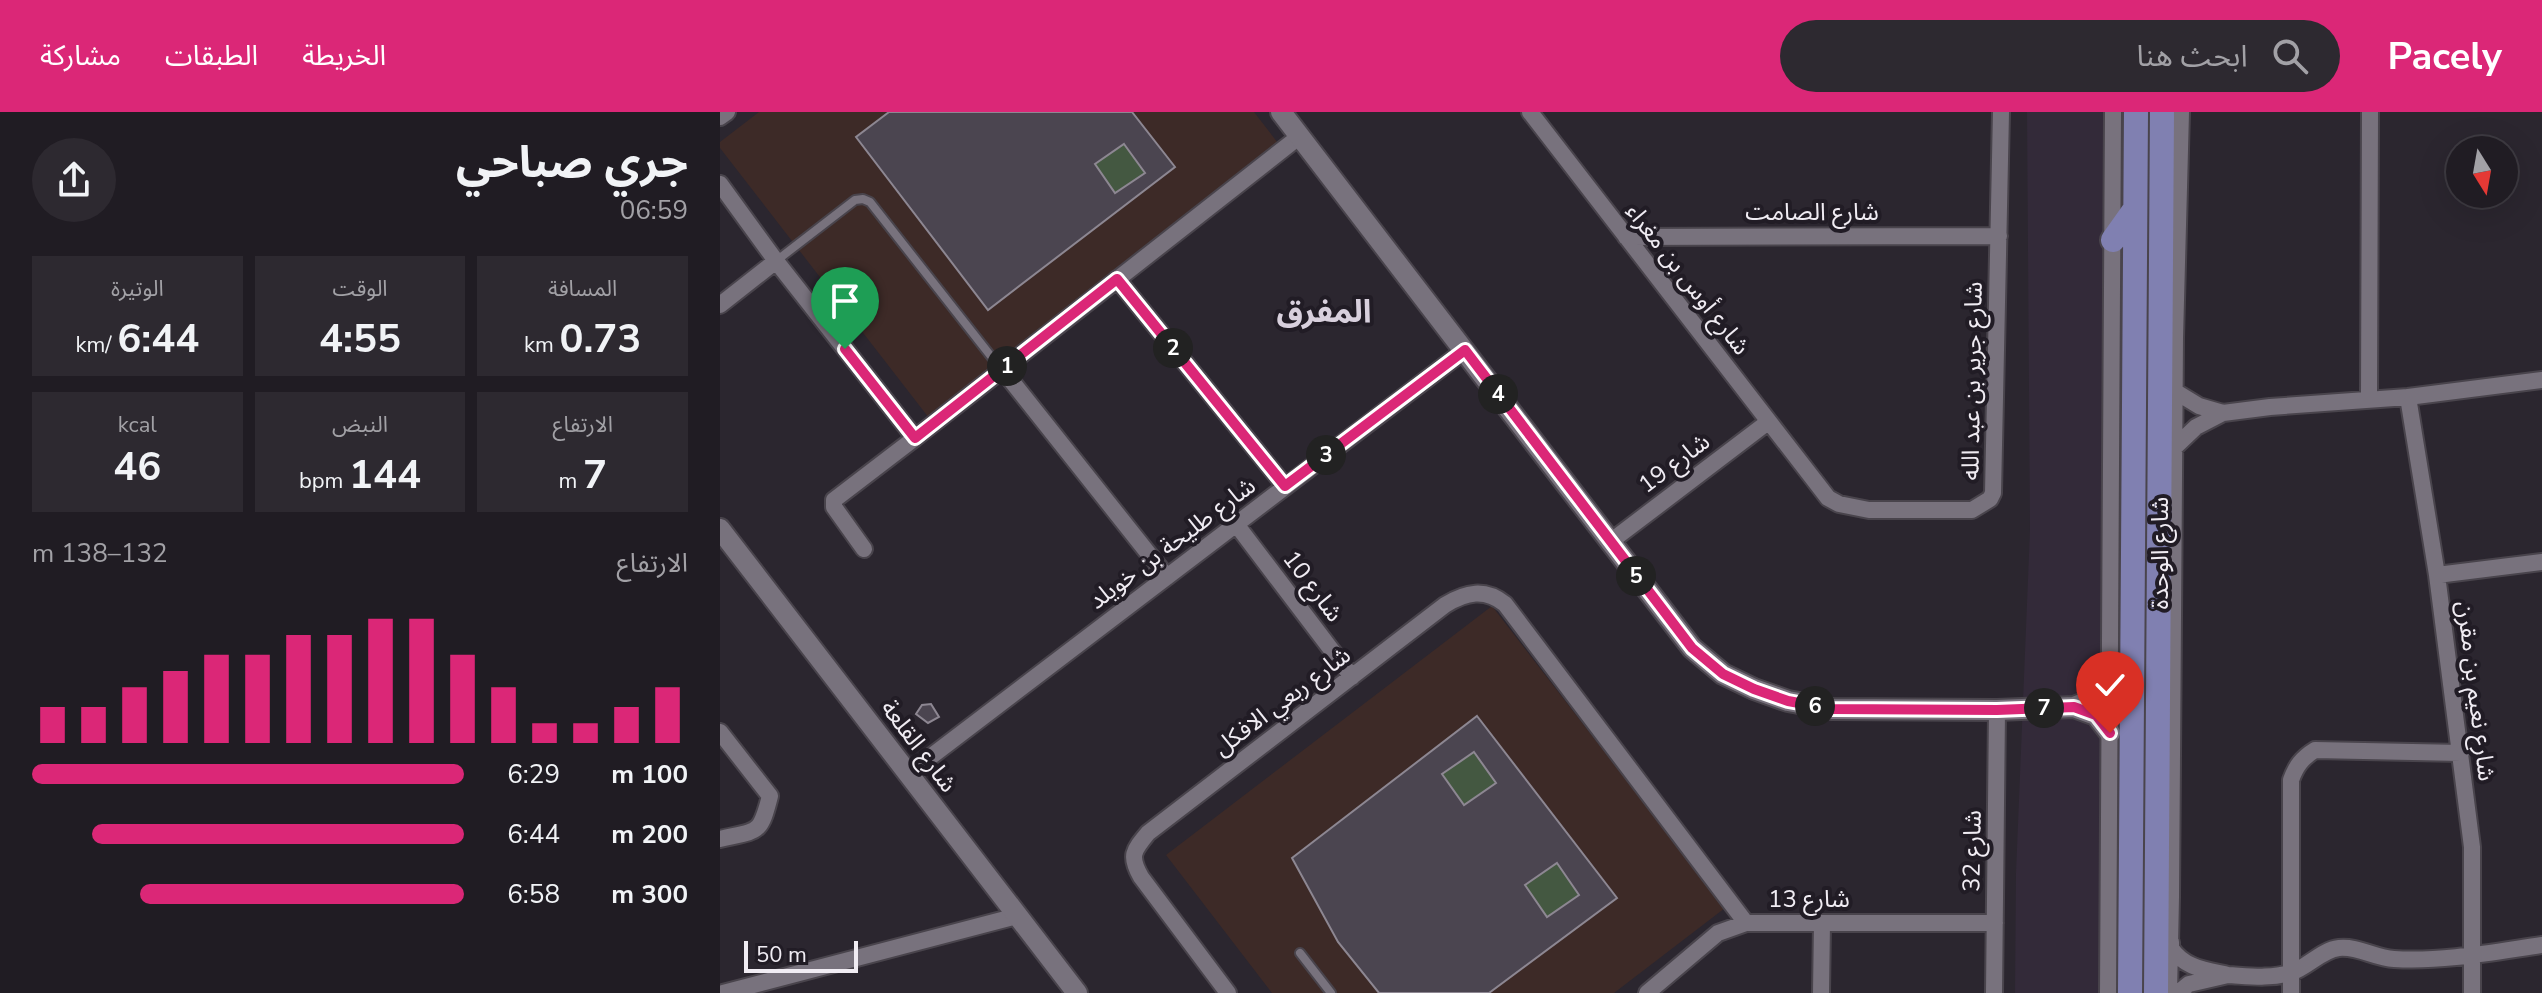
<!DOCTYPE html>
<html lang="ar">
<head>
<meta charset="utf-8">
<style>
	:root { --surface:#201c23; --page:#2d2930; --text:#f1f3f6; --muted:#a2a1a6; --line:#3d3a41; --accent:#db2777 }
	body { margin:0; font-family:"Nunito Sans","Noto Sans Arabic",sans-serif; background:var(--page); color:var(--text); direction:rtl; height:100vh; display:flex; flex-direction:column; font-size:30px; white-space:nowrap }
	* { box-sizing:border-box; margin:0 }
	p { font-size:26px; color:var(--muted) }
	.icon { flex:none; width:44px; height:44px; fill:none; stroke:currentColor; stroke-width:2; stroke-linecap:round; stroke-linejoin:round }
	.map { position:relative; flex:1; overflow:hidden; direction:ltr }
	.sheet { display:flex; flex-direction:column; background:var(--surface); width:720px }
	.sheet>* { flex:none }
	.needle { width:52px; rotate:169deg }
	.fabs { position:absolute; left:1726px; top:24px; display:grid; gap:16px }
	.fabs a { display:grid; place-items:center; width:72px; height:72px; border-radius:50%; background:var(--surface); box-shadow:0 8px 32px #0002,0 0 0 2px var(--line); font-size:40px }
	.scale { position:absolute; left:24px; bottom:20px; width:114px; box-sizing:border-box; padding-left:8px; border:4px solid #f0ecf3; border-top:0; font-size:22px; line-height:28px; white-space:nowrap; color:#f0ecf3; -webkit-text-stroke:6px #211c25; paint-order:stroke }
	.pin { position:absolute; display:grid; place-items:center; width:68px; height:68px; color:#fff; margin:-82px -34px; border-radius:50% 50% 50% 0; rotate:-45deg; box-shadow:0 0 8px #0007 }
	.pin .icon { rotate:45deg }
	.km { position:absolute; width:40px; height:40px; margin:-20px; border-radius:50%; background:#222; color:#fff; font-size:22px; line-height:40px; text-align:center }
	.round { display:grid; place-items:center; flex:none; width:84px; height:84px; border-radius:42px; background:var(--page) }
	.headline { display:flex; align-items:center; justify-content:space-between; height:136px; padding:0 32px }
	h1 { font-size:44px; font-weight:700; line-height:60px }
	.stats { display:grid; grid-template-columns:repeat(3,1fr); gap:12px; height:136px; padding:8px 32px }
	.stats div { display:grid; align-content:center; border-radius:0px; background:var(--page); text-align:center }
	.stats b { font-size:40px; font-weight:700 }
	.stats small { font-size:22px; font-weight:400 }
	.stats p { font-size:22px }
	.chart { height:224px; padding:16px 32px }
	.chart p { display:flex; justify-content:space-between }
	.chart svg { width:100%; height:144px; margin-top:8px; stroke:var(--accent); stroke-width:6 }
	ul { padding:0 32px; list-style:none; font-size:26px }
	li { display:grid; grid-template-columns:128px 96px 1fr; align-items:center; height:60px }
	li i { height:20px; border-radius:10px; background:var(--accent) }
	header { display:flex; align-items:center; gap:48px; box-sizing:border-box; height:112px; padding:0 40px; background:var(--accent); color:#fff }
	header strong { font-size:38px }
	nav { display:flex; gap:44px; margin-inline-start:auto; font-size:28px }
	.search { width:560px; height:72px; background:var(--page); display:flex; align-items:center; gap:20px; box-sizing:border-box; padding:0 28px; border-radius:44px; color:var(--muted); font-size:30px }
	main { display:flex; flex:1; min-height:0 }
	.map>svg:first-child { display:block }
	.built { fill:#332a39 }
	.education { fill:#3d2a27 }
	.green { fill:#445841 }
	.building { fill:#4b4550; stroke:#8d8792; stroke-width:2; fill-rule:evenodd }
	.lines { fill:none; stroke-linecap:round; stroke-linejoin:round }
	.service-casing { stroke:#49444c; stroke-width:12 }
	.minor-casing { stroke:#49444c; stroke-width:20 }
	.tertiary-casing { stroke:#49444c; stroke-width:24 }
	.primary-casing { stroke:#49444c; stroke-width:28 }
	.service { stroke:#78727d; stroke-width:8 }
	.minor { stroke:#78727d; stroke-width:16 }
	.tertiary { stroke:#78727d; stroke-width:20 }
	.primary { stroke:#8080b1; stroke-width:24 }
	.route-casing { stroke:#fff; stroke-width:16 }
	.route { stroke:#db2777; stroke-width:10 }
	.labels { text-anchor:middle; stroke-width:8; stroke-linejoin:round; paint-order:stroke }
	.street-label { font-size:24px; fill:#f0ecf3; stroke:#211c25 }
	.district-label { font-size:32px; font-weight:bold; fill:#d8d0dd; stroke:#211c25 }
</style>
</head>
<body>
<header>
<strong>Pacely</strong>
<div class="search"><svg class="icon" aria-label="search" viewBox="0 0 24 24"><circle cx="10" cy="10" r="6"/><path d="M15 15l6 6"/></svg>ابحث هنا</div>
<nav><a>الخريطة</a><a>الطبقات</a><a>مشاركة</a></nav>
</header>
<main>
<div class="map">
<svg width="1822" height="881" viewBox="0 0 1822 881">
	<rect width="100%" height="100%" fill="#2b262f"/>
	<path class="built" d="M1307,0H1401L1394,881H1295L1296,761L1310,418Z"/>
	<path class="education" d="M39,0H534L561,35L209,306L0,36V30Z
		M772,494L1005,796L894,881H552L446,743Z"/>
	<path class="green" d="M404,32L425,61L395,81L375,52Z
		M754,640L776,671L744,693L722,662Z
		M837,751L859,783L827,805L805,773Z"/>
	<path class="building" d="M169,0H412L455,55L268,198L136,25ZM404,32L425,61L395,81L375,52Z
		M211,592L219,605L208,611L196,602L202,593Z
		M757,604L897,786L769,881H659L618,830L572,746ZM754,640L776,671L744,693L722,662ZM837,751L859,783L827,805L805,773Z"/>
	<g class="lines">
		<g class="service-casing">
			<path id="service" d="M56,149L135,88L143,87L150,90L281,257
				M580,841L611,881"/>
		</g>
		<g class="minor-casing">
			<path id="minor" d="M810,0L1108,386L1119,392L1149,398H1252L1270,387L1273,381L1281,0
				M0,5L7,0
				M0,72L56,149L195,326L114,388V395L144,437
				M906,125L1279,124
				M397,167L565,374
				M0,193L56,149
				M282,257L447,465
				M1456,280L1479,294L1503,301
				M1688,285L1717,463L1752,735V881
				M1649,287L1650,0
				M195,326L580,24
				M1455,335L1476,315L1503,301L1550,295L1688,285L1822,268
				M516,412L632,565
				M890,430L1048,310
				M1717,463L1822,450
				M0,620L50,684C40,723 39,718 0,727
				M188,662L745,238
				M1447,776L1451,785L1449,881
				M1451,785L1455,226L1461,0
				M1451,830V836C1464,856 1486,858 1508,863L1469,872L1458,881
				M1508,863C1528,864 1550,867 1570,861C1587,856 1601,838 1619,836C1638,834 1655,846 1674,847C1723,850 1774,840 1822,833
				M3,881L297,804
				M508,881L421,765C409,744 413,739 428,721L725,493C746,480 765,476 785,492L1026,811
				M927,881L998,821L1026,811H1275
				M1101,881L1102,811
				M1274,881L1277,598
				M1388,881L1393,0
				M1571,881V668C1576,654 1582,646 1595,638L1741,641"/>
		</g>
		<g class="tertiary-casing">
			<path id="tertiary" d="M561,0L972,536L1003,562L1034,577L1068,589L1112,597L1277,598L1354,595L1376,586L1391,567
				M0,417L357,881
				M1354,595L1376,603L1390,621"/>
		</g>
		<g class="primary-casing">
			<path id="primary" d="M1393,128L1415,97
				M1410,881L1416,0
				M1436,881L1442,0"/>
		</g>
		<use href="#service" class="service"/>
		<use href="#minor" class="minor"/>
		<use href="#tertiary" class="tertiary"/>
		<use href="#primary" class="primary"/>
	</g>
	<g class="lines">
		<g class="route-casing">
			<path id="route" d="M125,237L195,326L397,167L565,374L745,238L972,536L1003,562L1034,577L1068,589L1112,597L1277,598L1354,595L1376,603L1390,621"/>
		</g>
		<use href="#route" class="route"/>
	</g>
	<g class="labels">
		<g class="street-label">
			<text x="1092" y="108">شارع الصامت</text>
			<text transform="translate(968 167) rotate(52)" y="8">شارع أوس بن مغراء</text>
			<text transform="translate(1252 269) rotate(-89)" y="8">شارع جرير بن عبد الله</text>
			<text transform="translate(954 351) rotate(-37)" y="8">شارع 19</text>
			<text transform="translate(452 431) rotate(-37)" y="8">شارع طليحة بن خويلد</text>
			<text transform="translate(1440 441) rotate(-90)" y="8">شارع الوحدة</text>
			<text transform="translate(593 474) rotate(53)" y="8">شارع 10</text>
			<text transform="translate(1756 579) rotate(83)" y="8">شارع نعيم بن مقرن</text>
			<text transform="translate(562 589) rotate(-37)" y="8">شارع ربعي الافكل</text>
			<text transform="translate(199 634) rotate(53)" y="8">شارع القلعة</text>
			<text transform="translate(1252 739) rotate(-89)" y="8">شارع 32</text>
			<text x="1089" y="795">شارع 13</text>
		</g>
		<g class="district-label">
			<text x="604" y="210">المفرق</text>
		</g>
	</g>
</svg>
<div class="fabs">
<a><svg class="needle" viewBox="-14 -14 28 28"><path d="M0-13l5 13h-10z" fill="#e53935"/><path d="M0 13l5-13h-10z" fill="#a2a1a6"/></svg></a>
</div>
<div class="scale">50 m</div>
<div class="pin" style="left:125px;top:237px;background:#1e9e55"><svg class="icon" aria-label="arrive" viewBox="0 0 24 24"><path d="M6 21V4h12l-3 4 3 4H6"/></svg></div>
<div class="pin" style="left:1390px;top:621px;background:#d93025"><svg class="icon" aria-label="check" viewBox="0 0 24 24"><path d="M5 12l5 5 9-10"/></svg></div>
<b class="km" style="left:287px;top:254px">1</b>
<b class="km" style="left:453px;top:236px">2</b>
<b class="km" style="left:606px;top:343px">3</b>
<b class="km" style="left:778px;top:282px">4</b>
<b class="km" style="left:916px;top:464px">5</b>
<b class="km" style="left:1095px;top:594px">6</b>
<b class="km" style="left:1324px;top:596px">7</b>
</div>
<section class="sheet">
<div class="headline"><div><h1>جري صباحي</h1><p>06:59</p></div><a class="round"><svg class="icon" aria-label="share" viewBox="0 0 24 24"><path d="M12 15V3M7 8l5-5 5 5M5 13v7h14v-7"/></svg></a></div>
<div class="stats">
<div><p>المسافة</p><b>0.73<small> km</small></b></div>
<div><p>الوقت</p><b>4:55</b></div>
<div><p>الوتيرة</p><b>6:44<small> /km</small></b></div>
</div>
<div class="stats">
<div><p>الارتفاع</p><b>7<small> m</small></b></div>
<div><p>النبض</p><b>144<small> bpm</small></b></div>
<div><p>kcal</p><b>46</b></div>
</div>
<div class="chart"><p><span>الارتفاع</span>132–138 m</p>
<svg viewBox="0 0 160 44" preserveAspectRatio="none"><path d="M5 44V33M15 44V33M25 44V27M35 44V22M45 44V17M55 44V17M65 44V11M75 44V11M85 44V6M95 44V6M105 44V17M115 44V27M125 44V38M135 44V38M145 44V33M155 44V27"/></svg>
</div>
<ul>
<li><b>100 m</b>6:29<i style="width:100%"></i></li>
<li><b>200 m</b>6:44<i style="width:86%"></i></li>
<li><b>300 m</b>6:58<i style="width:75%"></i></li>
</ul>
</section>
</main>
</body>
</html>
